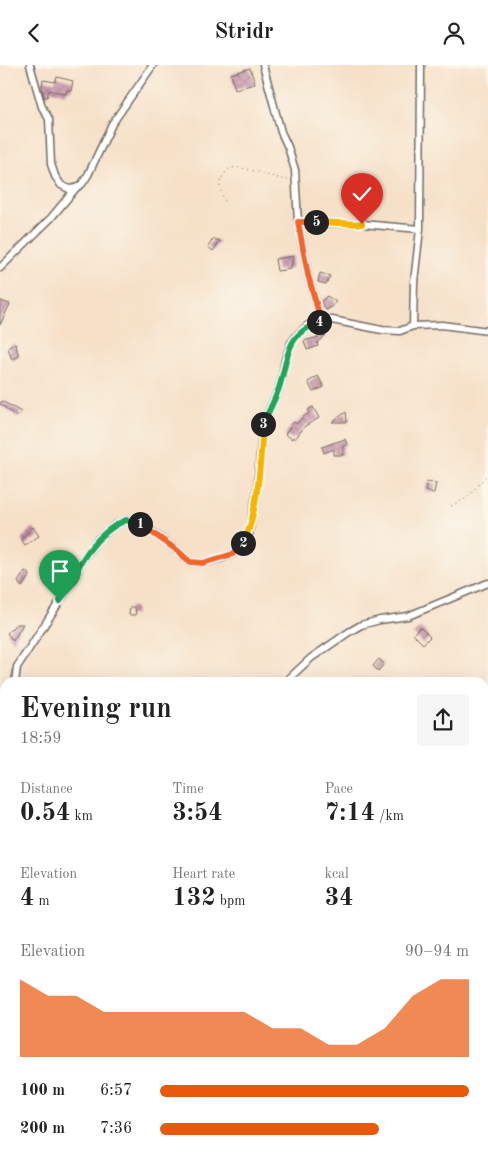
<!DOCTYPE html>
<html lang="en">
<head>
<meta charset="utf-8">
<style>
	:root { --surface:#fff; --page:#f6f6f6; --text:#222; --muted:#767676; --accent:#ea580c }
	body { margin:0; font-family:"Old Standard TT",serif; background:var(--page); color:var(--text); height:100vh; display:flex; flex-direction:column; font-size:19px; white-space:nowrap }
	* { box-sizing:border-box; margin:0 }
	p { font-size:16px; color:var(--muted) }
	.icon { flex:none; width:28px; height:28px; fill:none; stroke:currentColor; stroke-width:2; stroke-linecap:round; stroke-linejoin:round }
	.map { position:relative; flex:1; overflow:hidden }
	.panel { position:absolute; left:0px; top:612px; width:489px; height:481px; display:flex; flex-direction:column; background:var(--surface); border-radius:15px 15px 0 0; box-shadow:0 5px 20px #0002 }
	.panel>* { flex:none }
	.pin { position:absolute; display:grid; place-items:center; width:42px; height:42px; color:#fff; margin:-51px -21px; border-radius:50% 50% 50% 0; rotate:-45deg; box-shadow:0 0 5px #0007 }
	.pin .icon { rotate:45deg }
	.km { position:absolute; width:25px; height:25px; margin:-12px; border-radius:50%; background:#222; color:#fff; font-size:14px; line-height:25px; text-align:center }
	.round { display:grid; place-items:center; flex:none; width:52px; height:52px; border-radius:5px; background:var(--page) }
	.summary { display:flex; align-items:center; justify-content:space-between; height:85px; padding:0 20px }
	h1 { font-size:28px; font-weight:700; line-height:38px }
	.stats { display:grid; grid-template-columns:repeat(3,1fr); gap:8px; height:85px; padding:5px 20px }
	.stats div { display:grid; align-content:center }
	.stats b { font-size:25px; font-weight:700 }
	.stats small { font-size:14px; font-weight:400 }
	.stats p { font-size:14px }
	.chart { height:140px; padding:10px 20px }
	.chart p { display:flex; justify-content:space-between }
	.chart svg { width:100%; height:90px; margin-top:5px; fill:var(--accent); opacity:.7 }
	ul { padding:0 20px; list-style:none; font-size:16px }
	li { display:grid; grid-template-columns:80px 60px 1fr; align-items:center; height:38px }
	li i { height:12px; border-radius:6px; background:var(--accent) }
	header { display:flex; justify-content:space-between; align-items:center; height:65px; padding:0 20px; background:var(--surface); font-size:22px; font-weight:700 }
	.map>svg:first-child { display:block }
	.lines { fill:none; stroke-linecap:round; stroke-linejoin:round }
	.stream { stroke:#76b5ea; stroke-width:2.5 }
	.building { fill:url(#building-cross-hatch) }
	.street-casing { stroke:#726a62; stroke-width:9 }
	.path { stroke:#726a62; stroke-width:1; stroke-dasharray:1 4; stroke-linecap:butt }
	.street { stroke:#fff; stroke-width:6 }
	.split-1-casing { stroke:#fff; stroke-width:10 }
	.split-2-casing { stroke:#fff; stroke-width:10 }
	.split-3-casing { stroke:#fff; stroke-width:10 }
	.split-4-casing { stroke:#fff; stroke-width:10 }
	.split-5-casing { stroke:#fff; stroke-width:10 }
	.split-6-casing { stroke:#fff; stroke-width:10 }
	.split-1 { stroke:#22a559; stroke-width:6 }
	.split-2 { stroke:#f0652b; stroke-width:6 }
	.split-3 { stroke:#f5b400; stroke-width:6 }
	.split-4 { stroke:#22a559; stroke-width:6 }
	.split-5 { stroke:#f0652b; stroke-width:6 }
	.split-6 { stroke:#f5b400; stroke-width:6 }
</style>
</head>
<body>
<header><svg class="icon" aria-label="back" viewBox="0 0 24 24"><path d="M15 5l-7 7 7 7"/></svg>Stridr<svg class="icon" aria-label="person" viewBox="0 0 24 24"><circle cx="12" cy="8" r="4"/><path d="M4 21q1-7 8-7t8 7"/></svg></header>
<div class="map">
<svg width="488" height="1093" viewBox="0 0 488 1093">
	<defs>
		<pattern id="building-cross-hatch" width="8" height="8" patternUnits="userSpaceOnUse" patternTransform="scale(1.25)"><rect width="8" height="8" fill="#c893aa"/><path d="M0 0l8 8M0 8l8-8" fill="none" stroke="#a3788b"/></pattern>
	</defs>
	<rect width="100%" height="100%" fill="#fbf7ec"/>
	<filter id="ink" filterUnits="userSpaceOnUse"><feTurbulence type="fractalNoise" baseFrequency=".02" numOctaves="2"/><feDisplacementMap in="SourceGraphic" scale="10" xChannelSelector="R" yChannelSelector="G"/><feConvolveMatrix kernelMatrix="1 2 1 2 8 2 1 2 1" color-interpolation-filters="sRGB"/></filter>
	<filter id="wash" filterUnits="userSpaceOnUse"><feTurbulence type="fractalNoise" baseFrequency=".0096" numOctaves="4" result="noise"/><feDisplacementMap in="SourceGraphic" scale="20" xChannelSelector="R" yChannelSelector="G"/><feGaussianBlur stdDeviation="1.12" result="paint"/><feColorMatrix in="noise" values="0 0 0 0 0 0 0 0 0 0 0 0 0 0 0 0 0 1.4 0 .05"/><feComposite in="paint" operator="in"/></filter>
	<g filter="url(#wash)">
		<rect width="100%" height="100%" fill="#f6e0c7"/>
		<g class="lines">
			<path class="stream" d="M0,1048H5
				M134,1089L145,1093"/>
		</g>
		<g id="blocks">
			<path class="building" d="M250,3L255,19L235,24L231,9Z
				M57,12L73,16L71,26L67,25L66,29L49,25L47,32H44L42,23L43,15L55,17Z
				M213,174L220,176L213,186L208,182Z
				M293,191L291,204L277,206L275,194Z
				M320,208L330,211L326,219L318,217Z
				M327,231L336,237L332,242L326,245L321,237Z
				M0,236L10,239L0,260Z
				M326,270L317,278L318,281L307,285L304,276Z
				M15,278L19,291L12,295L8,283Z
				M318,311L324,322L313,327L308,317Z
				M2,336L21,347L17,352L0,339Z
				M313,342L319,353L305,361L295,374L293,372L292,374L285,369L294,357L296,359L303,352L309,348L308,345Z
				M346,347L347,357H332Z
				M345,374L347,380L343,381V390H334V384L324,388L322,382Z
				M427,417L436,418L434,428L425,426Z
				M33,462L39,471L25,480L21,474Z
				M25,506L30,510L22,522L18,517Z
				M130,542H135L136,550H129Z
				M16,559H23L13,576L7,568Z
				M420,562L430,572L423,579L413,569Z
				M379,594L384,599L378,606L373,601Z"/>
		</g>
	</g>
	<g filter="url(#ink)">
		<use href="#blocks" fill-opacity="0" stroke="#726a62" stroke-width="1"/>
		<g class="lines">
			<g class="street-casing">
				<path id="street" d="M30,0L42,42L49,54L51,99L55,111L61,120L69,124L76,123L82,119L88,110L112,59L153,0
					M263,0L281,67L288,82L295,105L298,157L308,210L321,255
					M298,157L362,159L420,164
					M0,203L51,153L76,123
					M413,261L414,217L420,164L421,0
					M15,618L17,602L60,536L78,501L98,474L115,460L126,455L144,461L178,486L190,497L203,498L219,494L233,489L241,482L249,469L257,425L263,358L278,326L282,312L285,295L291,278L297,270L307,261L321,255H332L382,265L400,266L413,261L442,260L488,266
					M284,618L311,593L349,567L361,560L380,555L408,551L488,518
					M0,650L5,643"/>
			</g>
			<path class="path" d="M225,136C220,126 217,119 224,110C225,108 227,105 229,104C239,98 274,114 288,115
				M451,441L467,433L488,409
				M0,780L5,775"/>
			<use href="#street" class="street"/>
		</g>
	</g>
	<g class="lines" filter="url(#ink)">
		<g class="split-1-casing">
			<path id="split-1" d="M60,536C76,505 92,469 126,455L140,459"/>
		</g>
		<g class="split-2-casing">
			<path id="split-2" d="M140,459L178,486L190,497L203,498L233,489L243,478"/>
		</g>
		<g class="split-3-casing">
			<path id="split-3" d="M243,478C258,452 261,390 263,359"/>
		</g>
		<g class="split-4-casing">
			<path id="split-4" d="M263,359C268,347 275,335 279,323C289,292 284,271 319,257"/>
		</g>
		<g class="split-5-casing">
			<path id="split-5" d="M316,157H298L308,210L321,256L319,257"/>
		</g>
		<g class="split-6-casing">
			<path id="split-6" d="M316,157L362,159"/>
		</g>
		<use href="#split-1" class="split-1"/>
		<use href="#split-2" class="split-2"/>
		<use href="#split-3" class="split-3"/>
		<use href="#split-4" class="split-4"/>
		<use href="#split-5" class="split-5"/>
		<use href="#split-6" class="split-6"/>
	</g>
</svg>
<div class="pin" style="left:60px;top:536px;background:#1e9e55"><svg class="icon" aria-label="arrive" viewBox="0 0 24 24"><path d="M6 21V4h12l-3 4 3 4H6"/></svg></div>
<div class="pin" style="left:362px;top:159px;background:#d93025"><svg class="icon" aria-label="check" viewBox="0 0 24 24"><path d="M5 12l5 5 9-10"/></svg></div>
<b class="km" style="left:140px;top:459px">1</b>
<b class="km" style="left:243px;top:478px">2</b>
<b class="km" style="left:263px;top:359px">3</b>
<b class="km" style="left:319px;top:257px">4</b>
<b class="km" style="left:316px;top:157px">5</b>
<section class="panel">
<div class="summary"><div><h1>Evening run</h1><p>18:59</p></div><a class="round"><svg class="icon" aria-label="share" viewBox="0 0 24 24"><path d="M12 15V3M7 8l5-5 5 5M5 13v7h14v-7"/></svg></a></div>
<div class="stats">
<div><p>Distance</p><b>0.54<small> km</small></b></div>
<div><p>Time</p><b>3:54</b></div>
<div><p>Pace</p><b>7:14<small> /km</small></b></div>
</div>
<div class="stats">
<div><p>Elevation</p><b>4<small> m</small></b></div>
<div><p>Heart rate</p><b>132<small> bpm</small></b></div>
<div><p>kcal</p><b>34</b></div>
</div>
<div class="chart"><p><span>Elevation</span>90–94 m</p>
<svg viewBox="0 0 160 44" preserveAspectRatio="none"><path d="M0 44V6L10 14L20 14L30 22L40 22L50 22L60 22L70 22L80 22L90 30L100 30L110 38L120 38L130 30L140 14L150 6L160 6V44z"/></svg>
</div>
<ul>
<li><b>100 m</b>6:57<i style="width:100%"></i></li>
<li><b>200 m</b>7:36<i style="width:71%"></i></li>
</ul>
</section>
</div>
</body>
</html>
